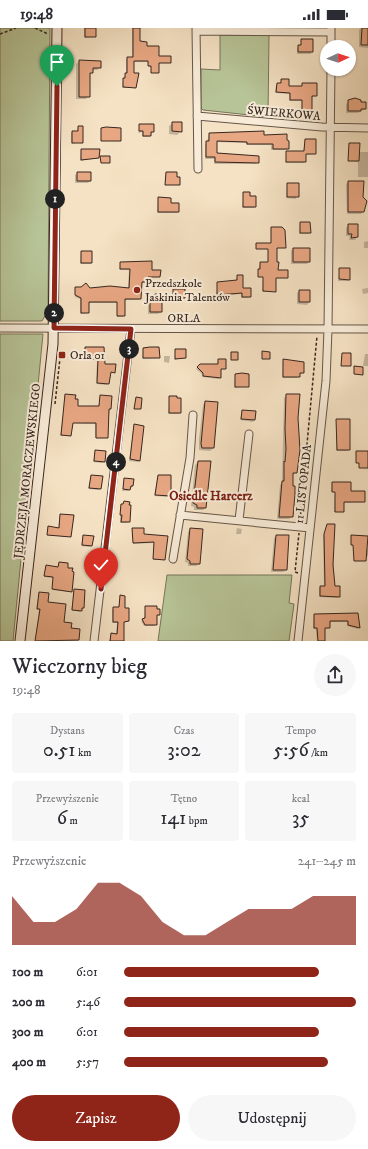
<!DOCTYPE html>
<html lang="pl">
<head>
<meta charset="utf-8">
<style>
	:root { --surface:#fff; --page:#f7f7f7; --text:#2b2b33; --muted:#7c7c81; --accent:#8f2418 }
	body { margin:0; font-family:"IM FELL DW Pica",serif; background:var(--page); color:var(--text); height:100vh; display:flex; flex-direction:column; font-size:15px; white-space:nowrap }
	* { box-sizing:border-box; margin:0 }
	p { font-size:13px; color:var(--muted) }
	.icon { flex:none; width:22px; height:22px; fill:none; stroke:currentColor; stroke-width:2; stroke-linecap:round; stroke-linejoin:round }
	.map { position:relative; height:613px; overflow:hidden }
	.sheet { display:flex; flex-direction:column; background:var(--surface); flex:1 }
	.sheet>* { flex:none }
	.needle { width:26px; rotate:86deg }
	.buttons { position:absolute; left:320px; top:12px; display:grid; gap:8px }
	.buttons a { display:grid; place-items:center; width:36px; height:36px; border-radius:50%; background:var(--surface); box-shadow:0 1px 3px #0004; font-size:20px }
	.pin { position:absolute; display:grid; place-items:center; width:34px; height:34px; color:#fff; margin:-41px -17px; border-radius:50% 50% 50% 0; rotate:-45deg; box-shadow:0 0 4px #0007 }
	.pin .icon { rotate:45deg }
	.km { position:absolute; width:20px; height:20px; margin:-10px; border-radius:50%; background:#222; color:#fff; font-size:11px; line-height:20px; text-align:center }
	.round { display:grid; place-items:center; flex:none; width:42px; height:42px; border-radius:21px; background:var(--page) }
	.headline { display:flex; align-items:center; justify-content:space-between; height:68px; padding:0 12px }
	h1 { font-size:22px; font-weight:600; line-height:30px }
	.metrics { display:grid; grid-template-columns:repeat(3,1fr); gap:6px; height:68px; padding:4px 12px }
	.metrics div { display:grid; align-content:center; border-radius:4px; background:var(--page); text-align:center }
	.metrics b { font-size:20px; font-weight:600 }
	.metrics small { font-size:11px; font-weight:400 }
	.metrics p { font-size:11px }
	.chart { height:112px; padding:8px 12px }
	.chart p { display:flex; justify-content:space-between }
	.chart svg { width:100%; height:72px; margin-top:4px; fill:var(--accent); opacity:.7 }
	.primary-button { display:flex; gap:8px; margin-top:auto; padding:8px 12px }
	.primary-button a { flex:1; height:46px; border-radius:24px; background:var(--accent); color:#fff; font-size:16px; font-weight:600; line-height:46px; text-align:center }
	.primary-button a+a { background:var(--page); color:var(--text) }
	ul { padding:0 12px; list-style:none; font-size:13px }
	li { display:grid; grid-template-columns:64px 48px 1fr; align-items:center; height:30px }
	li i { height:10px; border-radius:5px; background:var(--accent) }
	.status { display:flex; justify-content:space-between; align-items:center; height:28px; padding:0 20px; background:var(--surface); direction:ltr }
	.status svg { height:11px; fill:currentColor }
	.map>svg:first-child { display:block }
	.green { fill:#b7c497; stroke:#77755b }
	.shadow { fill:#0003 }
	.building { fill:#e8a783; stroke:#37261f }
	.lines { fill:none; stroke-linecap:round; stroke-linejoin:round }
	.street-casing { stroke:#665548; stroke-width:9 }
	.secondary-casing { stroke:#37261f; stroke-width:11 }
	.path { stroke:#37261f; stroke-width:1.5; stroke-dasharray:3 2; stroke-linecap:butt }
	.street { stroke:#f8ecd9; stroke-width:7 }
	.secondary { stroke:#f8ecd9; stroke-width:9 }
	.route-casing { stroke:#fff; stroke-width:8 }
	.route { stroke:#8f2418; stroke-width:5 }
	.poi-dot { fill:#8f2418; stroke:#f8ecd9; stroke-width:1.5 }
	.labels { text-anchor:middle; stroke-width:4; stroke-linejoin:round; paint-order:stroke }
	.street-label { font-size:12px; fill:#37261f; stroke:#f8ecd9 }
	.poi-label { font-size:12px; fill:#37261f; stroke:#f8ecd9; text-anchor:start }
	.neighbourhood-label { font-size:13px; font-weight:bold; fill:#7a1f14; stroke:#f8ecd9 }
</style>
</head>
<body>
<div class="status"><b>19:48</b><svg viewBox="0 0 49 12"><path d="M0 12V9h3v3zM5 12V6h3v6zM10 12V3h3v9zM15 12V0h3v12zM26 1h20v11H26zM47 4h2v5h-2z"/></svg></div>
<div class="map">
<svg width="368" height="613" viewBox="0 0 368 613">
	<rect width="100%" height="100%" fill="#f5e2c4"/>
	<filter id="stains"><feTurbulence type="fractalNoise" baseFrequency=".005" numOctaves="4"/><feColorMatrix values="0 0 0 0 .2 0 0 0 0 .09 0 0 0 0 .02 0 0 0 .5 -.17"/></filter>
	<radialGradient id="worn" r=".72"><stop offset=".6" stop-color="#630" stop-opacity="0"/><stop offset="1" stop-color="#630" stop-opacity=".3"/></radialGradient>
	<path class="green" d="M0,0H50L48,283L42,293H0Z
		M220,7H269L268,89L203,82L201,80V41L220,42Z
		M0,306H43L13,613H0Z
		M167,547H292L289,575L294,576L289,613H158Z"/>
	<path class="shadow" d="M84,0H95V8L84,10Z
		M132,0H139V14L158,29L170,34L158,35L156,45H151V39L148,38V34H133L136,59L122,60L123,52L126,46V31L132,30Z
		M361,0H368V20L359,19V2Z
		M302,12H312L311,26H297V20L300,18Z
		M79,33L100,39L97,42H92L89,48V68L86,71H76V36Z
		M282,52L288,59H301L303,56H316V68L311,69L310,87H301L302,73H289V66L275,65L276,57L280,56Z
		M349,73L365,81L358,85H346V76Z
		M173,95L181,103L177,107L169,106V98Z
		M140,97L153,103L149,109H142V104L138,105Z
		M78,99L82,114L71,116V105L77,104Z
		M209,106L263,108L288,121L287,122H271V117H246V115L216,114V126L258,134L256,136H214V131H205V116L207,114Z
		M305,112L315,126L305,127L304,135H285L287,124H303Z
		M349,116L358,124H368V149H358V134L348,133Z
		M81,122L98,130L80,133Z
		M78,145L90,153L88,155H75V147Z
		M348,154L363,183L361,186H347L346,156Z
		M287,156H298L296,171L286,170Z
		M244,165L249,169L255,179L253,180H242Z
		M158,170L170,176L178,183L177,185H157Z
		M300,195L310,205L308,206H299Z
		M348,197L357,209L355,212H349L350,208H346V200Z
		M272,200L285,220H276L277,243L286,250H275L274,264H262L263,249H258V243L260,235H268V221H256V216H271Z
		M368,213V220H364V214Z
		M293,220L309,233L307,236H291V223Z
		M81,224L91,235L90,236H80Z
		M121,235L151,243L159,248L147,249L145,255H141L139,272H124L123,289H117V275H88V285L80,286V271L75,269L76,260L128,261L129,242H119Z
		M340,241L349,251L348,253H338Z
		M237,248L242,261L250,268L248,270H241V266L216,268L218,255L236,253Z
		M368,260V265L363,266L362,261Z
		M300,263L309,274L307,277L297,276V265Z
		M155,267H161V284L158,286H148V274L152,272Z
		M85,320H103L104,337L114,344L109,345L107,357L96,356L97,332H86V329H84Z
		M143,321L159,330L142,331Z
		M176,322L185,329L174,332Z
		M365,326H368V338H363Z
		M164,328H170L169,335L164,334Z
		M218,332L225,340L220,342V349L219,351L202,349V346L196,341L201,337H217Z
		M283,332L303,345L299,346L297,350H282Z
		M235,347L248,358L234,360Z
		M66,367L74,372L76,379H98L101,368L110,380L106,410H95V396L72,395L70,408H60Z
		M287,367L297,390L296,445L292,447V488L289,491H277L280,457L282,454L284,370Z
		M170,369L180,384L179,386H168Z
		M205,374L213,420L210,423L199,422V411L203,377Z
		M242,383L255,384L254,392L253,394L240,392Z
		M336,392L349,421L347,423H336Z
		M134,397L139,432L138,434L129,433Z
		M95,423L104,434L102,435L93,434Z
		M198,434L205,480L203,482H194V479L191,478L195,437Z
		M91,448L100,460L99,462L88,461Z
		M158,448L170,467L169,469L154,468Z
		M125,451L133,458L128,463H122Z
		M332,455L350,464L364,474L343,475V484H334L335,464H331Z
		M124,474L129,493L127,495H120V479Z
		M60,487L70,509L47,507L48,499L58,501Z
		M327,497L333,517L334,559L339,569L337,570L319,569V560L324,559L323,508Z
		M237,500L242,501L241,506H236Z
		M132,501H143V507L166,509L164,532H153L154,515L133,516Z
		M190,501L199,536L196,538H188V535L185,534L188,504Z
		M83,508L91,517L90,519L81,518Z
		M276,508L286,542L283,544H271L274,510Z
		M351,508L368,521V528H365L353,517H351Z
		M59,535L71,563L70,564L52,562L53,550L44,549L46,538L58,540Z
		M75,562L83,580L80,584L71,582Z
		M39,565L63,595L70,601L79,602L78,613H35L39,582L36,581Z
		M121,568L128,593L123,595V613H109L112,606H116L117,595H112V581L118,580Z
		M146,579L159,587L156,588L154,598H144L141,593L144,591Z
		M357,586L358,601L347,598V594H329V600L324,601V613H317L316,601H313L314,587Z"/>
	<path class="building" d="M85,0H96V9H85Z
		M133,0H140V13L147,14V18H159V28H171V35H159V45H151V38H148V33H134V45H139L136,60L123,59V50H125V45H127V29H133Z
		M362,0H368V17H361Z
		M301,11H313V24H298V17H301Z
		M79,32L101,33V40H93V45H90V69H79Z
		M281,51H289V58H302V55H317V68H312V86H302V72H290V65L276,64L277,55H281Z
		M355,70L361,72V74H366V81H361V83H348V72Z
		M172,94H182V104L172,103Z
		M139,96H154V104H151V108H143V103H139Z
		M78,98H83V115H72V103H78Z
		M106,99L121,100V113H101V100Z
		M264,103V107L287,106V112L289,113V121H273V116H247V114L217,113V125L259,128V135L215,134V129H206V113H209V105Z
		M305,111H316V126H306V134H286V123H304Z
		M349,115H360L359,133H348Z
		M81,121H100L99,130L81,132Z
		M100,128H110V135H101Z
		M77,144H91V153H77Z
		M166,144H177V149H180V157H165Z
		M348,153H364L363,169L367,173L364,184H348Z
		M287,155H299V169H287Z
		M243,164H250V168H256V179H243Z
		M158,169L171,170V175H179V184H158Z
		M300,194H310L311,205H300Z
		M348,196H358V209L351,210L352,206H348Z
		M271,199H282L285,202L286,220H277V234H279L278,242H288V250H276V264L263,263V249H258V241H260V234H268V221H256V215H271Z
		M293,220H310V234H293Z
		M81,223H92V235H81Z
		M152,233V242H161L160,249H148L147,254H142L141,271H125V288H117V274H89V285H81V270L75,267V259H81L86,255L90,260L110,258L129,260L130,241H120V234Z
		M339,240H350V252L339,251Z
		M237,247H243V260H251V269H242V265L217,267V254L237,252Z
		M173,261H185V270H173Z
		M299,262H310V274H299Z
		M155,266H162V284H150V271H155Z
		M85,319H104L105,336H116L115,345L111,344L109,356L97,355L98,331H87L86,328H85Z
		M150,319H159L160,330H143V320Z
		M175,321H186V330L175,331Z
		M262,323L270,324V331H262Z
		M231,324H238V332H231Z
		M342,325H351V338H341Z
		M218,331H226V341H221V350L203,348V345L197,339L200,336H218Z
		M283,331L304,334V345H300V349H283Z
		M354,338L363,339V347L354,346Z
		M242,345L249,346V359H235V346Z
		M65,366L76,367L75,371H78V378H99L100,367L112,368L111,381H109L108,410H96V395H73L71,408L61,407Z
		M286,366H300L298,390L300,422L297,445H293V458H295V466L293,489H279L282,453H284V433L285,434L286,421L285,401Z
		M169,368H177V370H181V385H169Z
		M136,369L142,370L141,381H134Z
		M205,373L218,374L214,420H202L201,416Z
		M242,382L256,383L255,392L241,391Z
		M336,391H350V422H337Z
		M134,396L144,398L140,433L130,431Z
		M95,422L106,423L105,434L94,433Z
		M356,423H368V440H359V435H356Z
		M198,433H211L206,480H197V477L193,475Z
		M91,447L103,448L101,461L89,460Z
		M158,447H171V468L155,467Z
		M124,450L134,451L133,458H131L130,462L123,461Z
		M332,454H351V463H365V474H344V484H335V464H332Z
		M124,473L130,474L129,477H131L130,494H121L122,487H120L121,476H123Z
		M60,486L74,487L71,509L47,507L48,498L59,500Z
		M327,496H335L333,537L335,558H340V569L320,568V558H325L324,506Z
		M132,500H144V506L168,508L165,532L153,531L154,514L133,515Z
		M190,500L203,501L200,536H190V533L187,531Z
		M83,507L94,508L92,518L82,517Z
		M276,507H289L287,542H273Z
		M351,507L368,508L366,533H354L353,517H351Z
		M59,534L68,535V540H73L72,543L74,544L72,564L52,561L53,549L44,548L46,537L58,539Z
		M74,561L85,562L84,580H82V583L72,582Z
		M39,564L49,565L48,574L66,576L64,594L72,595L71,600L80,601L79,612L35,613L40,581H37Z
		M120,567L125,568V580H129V593L124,594V613H110L111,605L117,606L118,594H113V579H119Z
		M145,578H157V581H160V587H157V597H145L142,591L145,590Z
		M358,585L360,600L348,597V593H330V600H325V613H318L317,600H314V586Z"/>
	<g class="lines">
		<g class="street-casing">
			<path id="street" d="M196,0L198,141
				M196,3L331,4
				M331,19V0
				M197,88L322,99L368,100
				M0,300L368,301
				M180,487L310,500
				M239,492L249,406
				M173,531L190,430L193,387
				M94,613L131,301
				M298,613L326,353L328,301L331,41"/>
		</g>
		<g class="secondary-casing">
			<path id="secondary" d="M20,613L53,316L57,0"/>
		</g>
		<path class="path" d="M35,0L48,6
			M0,6L16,0
			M55,376L60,330
			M300,492L317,308
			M298,545L295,544L299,505"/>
		<use href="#street" class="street"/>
		<use href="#secondary" class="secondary"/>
	</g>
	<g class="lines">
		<g class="route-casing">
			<path id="route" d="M57,58L54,300L131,301L101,561"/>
		</g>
		<use href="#route" class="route"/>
	</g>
	<g class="poi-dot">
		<circle cx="137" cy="262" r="4"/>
		<rect x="58" y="323" width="8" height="8" rx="2"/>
	</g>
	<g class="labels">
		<g class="street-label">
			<text transform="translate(284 85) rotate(5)" y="4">ŚWIERKOWA</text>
			<text x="184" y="294">ORLA</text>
			<text transform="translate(27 443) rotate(-84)" y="4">JĘDRZEJA MORACZEWSKIEGO</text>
			<text transform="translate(303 456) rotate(-84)" y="4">11 LISTOPADA</text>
		</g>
		<g class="poi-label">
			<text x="145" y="259">Przedszkole<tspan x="145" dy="14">Jaskinia Talentów</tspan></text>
			<text x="70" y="331">Orla 01</text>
		</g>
		<g class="neighbourhood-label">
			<text x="211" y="472">Osiedle Harcerz</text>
		</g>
	</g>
	<rect width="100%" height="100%" filter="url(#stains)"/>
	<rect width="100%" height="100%" fill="url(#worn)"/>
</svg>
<div class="buttons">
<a><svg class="needle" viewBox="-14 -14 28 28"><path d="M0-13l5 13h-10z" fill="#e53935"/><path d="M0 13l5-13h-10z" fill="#7c7c81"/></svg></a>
</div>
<div class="pin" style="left:57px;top:58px;background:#1e9e55"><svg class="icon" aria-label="arrive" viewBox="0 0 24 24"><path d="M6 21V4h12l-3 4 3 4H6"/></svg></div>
<div class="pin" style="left:101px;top:561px;background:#d93025"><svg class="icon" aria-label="check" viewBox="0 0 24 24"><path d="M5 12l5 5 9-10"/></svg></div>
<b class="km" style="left:55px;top:171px">1</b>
<b class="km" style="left:54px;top:285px">2</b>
<b class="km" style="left:129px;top:321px">3</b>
<b class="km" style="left:116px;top:434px">4</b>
</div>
<section class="sheet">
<div class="headline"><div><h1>Wieczorny bieg</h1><p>19:48</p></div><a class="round"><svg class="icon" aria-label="share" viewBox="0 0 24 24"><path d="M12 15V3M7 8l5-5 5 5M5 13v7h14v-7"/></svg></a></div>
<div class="metrics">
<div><p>Dystans</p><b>0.51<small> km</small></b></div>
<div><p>Czas</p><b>3:02</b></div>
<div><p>Tempo</p><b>5:56<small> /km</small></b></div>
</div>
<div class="metrics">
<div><p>Przewyższenie</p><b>6<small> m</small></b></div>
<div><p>Tętno</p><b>141<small> bpm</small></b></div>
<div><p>kcal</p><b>35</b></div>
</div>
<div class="chart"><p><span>Przewyższenie</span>241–245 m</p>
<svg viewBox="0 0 160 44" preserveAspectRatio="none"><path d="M0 44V14L10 30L20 30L30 22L40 6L50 6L60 14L70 30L80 38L90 38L100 30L110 22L120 22L130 22L140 14L150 14L160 14V44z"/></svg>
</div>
<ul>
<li><b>100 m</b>6:01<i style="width:84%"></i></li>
<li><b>200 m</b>5:46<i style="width:100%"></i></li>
<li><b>300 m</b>6:01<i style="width:84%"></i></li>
<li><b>400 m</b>5:57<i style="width:88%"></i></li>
</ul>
<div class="primary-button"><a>Zapisz</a><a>Udostępnij</a></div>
</section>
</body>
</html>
